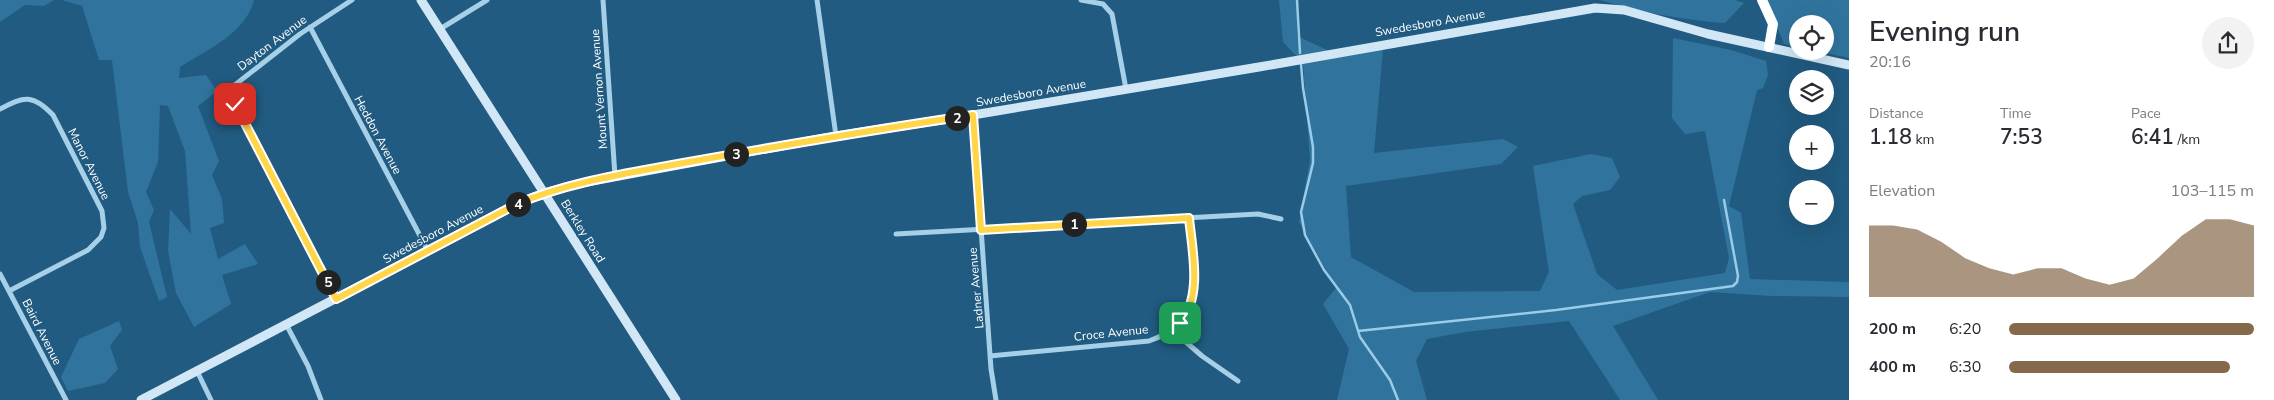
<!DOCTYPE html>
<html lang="en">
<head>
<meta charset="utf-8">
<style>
	:root { --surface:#fff; --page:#f2f2f3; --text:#2b2b33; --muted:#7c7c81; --accent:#86694b }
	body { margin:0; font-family:"Nunito Sans",sans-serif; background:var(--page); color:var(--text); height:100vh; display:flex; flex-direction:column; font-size:19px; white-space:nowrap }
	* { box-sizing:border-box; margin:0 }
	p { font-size:16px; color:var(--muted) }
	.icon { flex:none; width:28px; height:28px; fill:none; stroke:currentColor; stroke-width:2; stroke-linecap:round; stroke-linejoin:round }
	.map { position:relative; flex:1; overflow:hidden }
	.panel { display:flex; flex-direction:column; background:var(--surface); width:425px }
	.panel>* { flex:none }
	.controls { position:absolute; left:1789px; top:15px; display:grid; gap:10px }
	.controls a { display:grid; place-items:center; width:45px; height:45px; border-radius:50%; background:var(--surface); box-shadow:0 5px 20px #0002; font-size:25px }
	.pin { position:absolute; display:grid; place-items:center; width:42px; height:42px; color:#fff; margin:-21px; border-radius:10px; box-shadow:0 2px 8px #0006 }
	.km { position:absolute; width:25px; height:25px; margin:-12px; border-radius:50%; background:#222; color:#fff; font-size:14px; line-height:25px; text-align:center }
	.round { display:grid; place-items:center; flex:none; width:52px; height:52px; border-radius:26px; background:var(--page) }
	.summary { display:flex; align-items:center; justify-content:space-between; height:85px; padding:0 20px }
	h1 { font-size:28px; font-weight:600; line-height:38px }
	.stats { display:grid; grid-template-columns:repeat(3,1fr); gap:8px; height:85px; padding:5px 20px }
	.stats div { display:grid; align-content:center }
	.stats b { font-size:21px; font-weight:600 }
	.stats small { font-size:14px; font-weight:400 }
	.stats p { font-size:14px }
	.chart { height:140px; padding:10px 20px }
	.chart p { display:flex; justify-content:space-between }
	.chart svg { width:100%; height:90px; margin-top:5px; fill:var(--accent); opacity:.7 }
	ul { padding:0 20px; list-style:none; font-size:16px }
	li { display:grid; grid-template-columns:80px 60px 1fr; align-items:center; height:38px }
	li i { height:12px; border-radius:6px; background:var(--accent) }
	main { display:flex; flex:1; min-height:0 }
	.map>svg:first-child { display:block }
	.green { fill:#30749d }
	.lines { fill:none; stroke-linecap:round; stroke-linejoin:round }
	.stream { stroke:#9acce9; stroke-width:2.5 }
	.street { stroke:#a6cfe8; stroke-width:5 }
	.secondary { stroke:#d1e7f6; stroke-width:9 }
	.highway { stroke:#fff; stroke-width:10 }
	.route-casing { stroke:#fff; stroke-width:10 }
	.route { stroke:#ffd54a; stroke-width:6 }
	.labels { text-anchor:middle; stroke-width:4; stroke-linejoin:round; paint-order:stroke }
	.street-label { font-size:12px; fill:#fff; stroke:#215b81 }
</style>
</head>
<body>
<main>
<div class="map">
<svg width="1849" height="400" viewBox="0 0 1849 400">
	<rect width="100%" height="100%" fill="#215b81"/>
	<path class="green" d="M0,0H54L44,6L25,5L0,22Z
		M62,0H254C246,33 207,50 180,67L179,78L206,75L217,91L198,106L219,161L212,175L222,199L224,223L210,228L218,259L245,244L258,264L222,275L231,304L194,327L176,293L168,251L170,209L191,234L185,151L168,106L160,105L158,162L146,192L154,210L149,222L167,297L159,301L140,247L138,223L128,192L112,60H99L82,6Z
		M1279,0H1297V36L1340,56L1383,49L1374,153L1503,139L1518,147L1501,164L1346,186L1351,257L1414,292L1540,291L1549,272L1533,166L1591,154L1612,158L1620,177L1610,190L1582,196L1573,204L1597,274L1617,290L1725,273L1729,258L1705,131L1685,134L1672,118L1673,38L1731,50L1766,61L1768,75L1763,88L1757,90L1729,206L1741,213L1750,279L1849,282V297L1771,296L1710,292L1613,326L1658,400H1620L1569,321L1465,332L1427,339L1416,361L1427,400H1337L1349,349L1323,304L1336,288L1299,222L1310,160L1303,63L1283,42Z
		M1600,0H1735L1744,3L1725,23C1682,20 1641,12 1600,0Z
		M1766,0H1849V58L1817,51H1825V24H1798L1797,47L1784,44Z
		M119,321L122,330L110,346L118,369L105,383L68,391L61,377L79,339Z"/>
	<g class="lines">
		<path class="stream" d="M1297,0L1300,53
			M1301,64L1303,88L1313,147V163L1301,212L1305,235L1324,270L1350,305L1360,337L1390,380L1398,400
			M1358,331L1556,310L1733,286L1737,282L1738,276L1724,200"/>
		<path class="street" d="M603,0L615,176
			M817,0L836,136
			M1081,0L1103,4L1112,14L1126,89
			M310,27L428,251
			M440,29L487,0
			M0,109C24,96 33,94 53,115L102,211L104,228L101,237L88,250L9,291
			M973,115L991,369L996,400
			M896,234L1258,214L1281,219
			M0,274L66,400
			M336,299L235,104L231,96V88L300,34L352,0
			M286,324L308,366L321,400
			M1172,330L1202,356L1238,381
			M990,356L1149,341C1210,320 1193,268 1189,218
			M197,371L211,400"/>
		<path class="secondary" d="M421,0L676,400
			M141,400L517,204L544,193L581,183L836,136L973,115L1259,67L1595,8L1624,10L1708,34L1849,65"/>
		<path class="highway" d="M1762,0L1773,24L1769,47"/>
	</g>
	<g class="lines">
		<g class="route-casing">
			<path id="route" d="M235,104L336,299L517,204C571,181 631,173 689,162C784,145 878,129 973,115L981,230L1189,218C1192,249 1203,297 1180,323"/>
		</g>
		<use href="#route" class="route"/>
	</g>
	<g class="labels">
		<g class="street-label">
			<text transform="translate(1430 23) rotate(-10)" y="4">Swedesboro Avenue</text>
			<text transform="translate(272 43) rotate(-37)" y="4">Dayton Avenue</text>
			<text transform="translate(599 89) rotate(-94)" y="4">Mount Vernon Avenue</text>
			<text transform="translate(1031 93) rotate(-10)" y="4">Swedesboro Avenue</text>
			<text transform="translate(378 135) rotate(62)" y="4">Heddon Avenue</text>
			<text transform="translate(89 164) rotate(63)" y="4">Manor Avenue</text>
			<text transform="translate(583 231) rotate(58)" y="4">Berkley Road</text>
			<text transform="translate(433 234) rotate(-28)" y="4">Swedesboro Avenue</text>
			<text transform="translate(976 288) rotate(-95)" y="4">Ladner Avenue</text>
			<text transform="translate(42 332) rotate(63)" y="4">Baird Avenue</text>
			<text transform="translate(1111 333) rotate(-6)" y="4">Croce Avenue</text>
		</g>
	</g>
</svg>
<div class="controls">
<a><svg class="icon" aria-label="locate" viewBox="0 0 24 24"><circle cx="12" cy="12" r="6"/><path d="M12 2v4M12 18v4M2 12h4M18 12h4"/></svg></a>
<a><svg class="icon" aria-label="layers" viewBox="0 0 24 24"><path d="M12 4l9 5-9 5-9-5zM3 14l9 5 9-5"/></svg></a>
<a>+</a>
<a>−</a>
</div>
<div class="pin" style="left:1180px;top:323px;background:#1e9e55"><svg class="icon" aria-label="arrive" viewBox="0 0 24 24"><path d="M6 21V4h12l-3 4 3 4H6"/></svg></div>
<div class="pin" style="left:235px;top:104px;background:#d93025"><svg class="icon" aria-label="check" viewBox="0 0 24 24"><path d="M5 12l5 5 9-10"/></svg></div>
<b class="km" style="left:1074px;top:224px">1</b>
<b class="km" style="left:957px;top:118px">2</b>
<b class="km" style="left:736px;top:154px">3</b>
<b class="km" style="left:518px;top:204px">4</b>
<b class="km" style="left:328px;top:282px">5</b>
</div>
<section class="panel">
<div class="summary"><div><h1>Evening run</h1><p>20:16</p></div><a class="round"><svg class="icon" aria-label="share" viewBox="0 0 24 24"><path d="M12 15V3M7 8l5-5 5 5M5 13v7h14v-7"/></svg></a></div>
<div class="stats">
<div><p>Distance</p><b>1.18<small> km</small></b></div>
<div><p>Time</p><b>7:53</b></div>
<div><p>Pace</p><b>6:41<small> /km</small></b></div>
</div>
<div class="chart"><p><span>Elevation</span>103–115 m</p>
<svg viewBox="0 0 160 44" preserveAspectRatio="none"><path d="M0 44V9L10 9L20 11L30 17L40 25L50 30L60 33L70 30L80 30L90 35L100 38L110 35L120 25L130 14L140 6L150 6L160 9V44z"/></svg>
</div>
<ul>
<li><b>200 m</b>6:20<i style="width:100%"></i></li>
<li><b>400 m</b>6:30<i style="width:90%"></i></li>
</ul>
</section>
</main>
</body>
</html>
